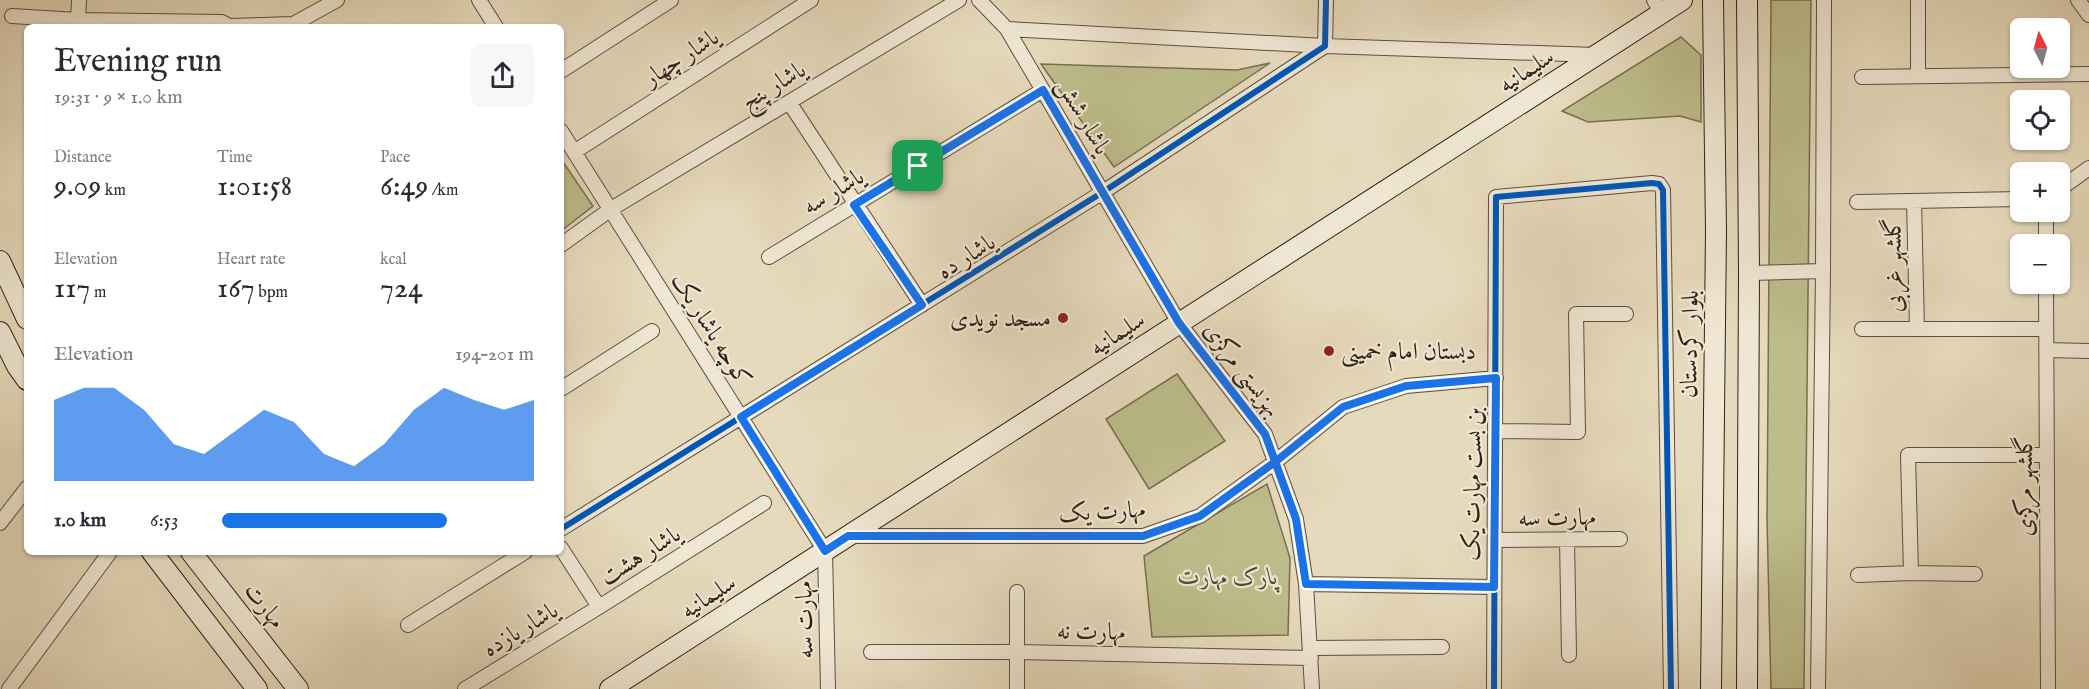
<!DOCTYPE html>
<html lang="en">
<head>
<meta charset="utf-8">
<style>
	:root { --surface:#fff; --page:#f7f7f7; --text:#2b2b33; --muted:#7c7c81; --accent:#1a73e8 }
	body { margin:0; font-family:"IM FELL English",Amiri,serif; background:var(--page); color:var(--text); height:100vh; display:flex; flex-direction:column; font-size:22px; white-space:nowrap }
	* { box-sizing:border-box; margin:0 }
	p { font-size:20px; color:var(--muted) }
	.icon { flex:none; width:33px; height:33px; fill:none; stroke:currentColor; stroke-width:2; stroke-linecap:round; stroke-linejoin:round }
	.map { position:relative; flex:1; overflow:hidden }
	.panel { position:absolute; left:24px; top:24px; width:540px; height:531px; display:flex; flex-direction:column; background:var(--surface); border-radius:9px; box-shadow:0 2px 4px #0004 }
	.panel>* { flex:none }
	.needle { width:39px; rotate:354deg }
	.fabs { position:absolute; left:2010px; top:18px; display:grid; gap:12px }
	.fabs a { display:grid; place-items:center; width:60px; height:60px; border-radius:9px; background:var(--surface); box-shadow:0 2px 4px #0004; font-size:30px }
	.pin { position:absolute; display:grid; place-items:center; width:51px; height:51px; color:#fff; margin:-26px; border-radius:12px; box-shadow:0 3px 9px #0006 }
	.round { display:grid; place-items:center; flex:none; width:63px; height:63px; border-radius:9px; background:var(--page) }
	.summary { display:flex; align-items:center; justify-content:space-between; height:102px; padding:0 30px }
	h1 { font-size:33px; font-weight:600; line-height:45px }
	.stats { display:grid; grid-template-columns:repeat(3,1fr); gap:9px; height:102px; padding:6px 30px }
	.stats div { display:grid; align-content:center }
	.stats b { font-size:30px; font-weight:600 }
	.stats small { font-size:16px; font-weight:400 }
	.stats p { font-size:16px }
	.chart { height:168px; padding:12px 30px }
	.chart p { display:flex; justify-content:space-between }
	.chart svg { width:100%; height:108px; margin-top:6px; fill:var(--accent); opacity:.7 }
	ul { padding:0 30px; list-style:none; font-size:20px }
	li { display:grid; grid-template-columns:96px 72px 1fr; align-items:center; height:45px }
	li i { height:15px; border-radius:8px; background:var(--accent) }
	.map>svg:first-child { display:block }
	.green { fill:#bdbd8b; stroke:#786e50; stroke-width:1.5 }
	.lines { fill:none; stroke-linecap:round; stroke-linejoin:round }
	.street-casing { stroke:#5f4e40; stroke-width:16 }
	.secondary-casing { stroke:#322016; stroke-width:22 }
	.street { stroke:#efe7d3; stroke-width:14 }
	.secondary { stroke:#efe7d3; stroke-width:20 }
	.cycleway-casing { stroke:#efe7d3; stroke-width:10 }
	.cycleway { stroke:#0057b8; stroke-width:6 }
	.route-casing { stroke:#fff; stroke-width:12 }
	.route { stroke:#1a73e8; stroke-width:8 }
	.poi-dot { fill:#8f2418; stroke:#efe7d3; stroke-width:2 }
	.labels { text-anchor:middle; stroke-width:4.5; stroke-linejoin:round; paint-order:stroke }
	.street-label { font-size:24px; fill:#322016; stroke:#efe7d3 }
	.poi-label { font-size:24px; fill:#322016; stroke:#efe7d3; text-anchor:end }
	.park-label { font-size:24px; font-style:italic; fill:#554733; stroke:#efe7d3 }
</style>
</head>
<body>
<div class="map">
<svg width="2089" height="689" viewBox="0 0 2089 689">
	<rect width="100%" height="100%" fill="#e6dabc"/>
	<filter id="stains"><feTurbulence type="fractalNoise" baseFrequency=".00333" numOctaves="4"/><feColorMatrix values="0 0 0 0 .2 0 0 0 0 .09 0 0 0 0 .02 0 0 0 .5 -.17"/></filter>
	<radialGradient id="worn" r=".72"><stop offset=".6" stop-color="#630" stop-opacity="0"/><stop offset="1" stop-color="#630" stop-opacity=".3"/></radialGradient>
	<path class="green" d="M1771,0H1811L1804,689H1771L1767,520Z
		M1681,37L1701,55V122L1680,116L1588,122L1562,111Z
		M1270,63L1114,167L1041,64L1237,70Z
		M561,159L593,206L561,231Z
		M1177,374L1225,441L1149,489L1106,419Z
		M1267,484L1290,558L1288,635L1152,637L1144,556Z"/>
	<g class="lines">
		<g class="street-casing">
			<path id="street" d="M479,0L496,27
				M979,0L1007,29L1179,323L1265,434L1296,519L1306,584L1312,689
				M1654,0L1662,13
				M1918,0V76
				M2078,0L2089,15
				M12,16L78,20L222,22L231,27
				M78,20L79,0
				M230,26L293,24
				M288,27L337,0
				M1007,29L1325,46L1596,55
				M561,71L671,0
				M1862,77L2089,74
				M789,102L922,305
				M561,131L825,551L828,689
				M574,152L811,0
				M2060,189L2089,168
				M1914,201L1917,329
				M1857,202L2020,199
				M2046,212V244
				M561,245L611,209L959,0
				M769,257L1043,90
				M1823,271L1824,0
				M1749,273L1823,271L1818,689
				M2046,284L2048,689
				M1862,329H2046
				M2046,350L2089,351
				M561,389L652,331
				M1496,431L1578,432L1576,314H1626
				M0,523L27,488
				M561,529L1103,192L1325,46L1326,0
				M848,536H1143L1200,516L1275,462L1343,407L1406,386L1496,378
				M1567,539L1569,655
				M1495,540L1620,539
				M561,548L599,607L764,503
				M1911,573L1975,574
				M1858,575L1911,573L1908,455H2047
				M1306,584L1494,587
				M1017,592V689
				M408,625L525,552
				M1311,648L1442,647
				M871,652H1017L1311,658
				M9,689L110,552
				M465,689L599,607
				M1494,689L1496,197L1652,183L1659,184L1663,190L1671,689"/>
		</g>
		<g class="secondary-casing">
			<path id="secondary" d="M1747,0L1749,273L1747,689
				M0,261L27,319
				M0,332L17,366L27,380
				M152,552L257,689
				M191,552L298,689
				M610,689L1682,0
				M1711,689L1716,231L1713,0"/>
		</g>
		<use href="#street" class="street"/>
		<use href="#secondary" class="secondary"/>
		<g class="cycleway-casing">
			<path id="cycleway" d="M561,529L1103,192L1325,46L1326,0
				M1494,689L1496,197L1652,183L1659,184L1663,190L1671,689"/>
		</g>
		<use href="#cycleway" class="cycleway"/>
	</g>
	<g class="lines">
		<g class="route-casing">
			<path id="route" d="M918,166L854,205L922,305L741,417L825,551L848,536H1143L1200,516L1275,462L1343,407L1406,386L1496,378L1494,587L1306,584L1296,519L1265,434L1179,323L1043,90L918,166"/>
		</g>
		<use href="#route" class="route"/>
	</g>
	<g class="poi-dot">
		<circle cx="1063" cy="318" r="6"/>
		<circle cx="1329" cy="351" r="6"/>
	</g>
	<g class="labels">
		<g class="street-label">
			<text transform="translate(681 57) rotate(-33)" y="8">یاشار چهار</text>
			<text transform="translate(1526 70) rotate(-33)" y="8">سلیمانیه</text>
			<text transform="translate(773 85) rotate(-31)" y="8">یاشار پنج</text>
			<text transform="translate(1084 116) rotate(60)" y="8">یاشار شش</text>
			<text transform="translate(833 191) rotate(-31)" y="8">یاشار سه</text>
			<text transform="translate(966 256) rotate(-32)" y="8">یاشار ده</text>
			<text transform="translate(1893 265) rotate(-91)" y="8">گلشهر غربی</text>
			<text transform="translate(712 329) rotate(58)" y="8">کوچه یاشار یک</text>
			<text transform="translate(1117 333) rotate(-33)" y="8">سلیمانیه</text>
			<text transform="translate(1689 344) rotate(-89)" y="8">بلوار کردستان</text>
			<text transform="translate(1243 369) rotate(53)" y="8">بهزیستی مرکزی</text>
			<text transform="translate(1472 484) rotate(-89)" y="8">بن بست مهارت یک</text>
			<text transform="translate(2024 486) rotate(-90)" y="8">گلشهر مرکزی</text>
			<text transform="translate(1102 511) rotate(-3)" y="8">مهارت یک</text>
			<text transform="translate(1557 517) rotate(-1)" y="8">مهارت سه</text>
			<text transform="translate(640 555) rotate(-32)" y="8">یاشار هشت</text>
			<text transform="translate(708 596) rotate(-33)" y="8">سلیمانیه</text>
			<text transform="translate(265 605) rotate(52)" y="8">مهارت</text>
			<text transform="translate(804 620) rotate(-91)" y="8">مهارت سه</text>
			<text transform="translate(520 629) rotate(-31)" y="8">یاشار یازده</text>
			<text transform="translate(1091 631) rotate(1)" y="8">مهارت نه</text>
		</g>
		<g class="poi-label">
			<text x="1051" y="326">مسجد نویدی</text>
			<text x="1341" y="359" text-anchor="start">دبستان امام خمینی</text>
		</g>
		<g class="park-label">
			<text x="1228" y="584">پارک مهارت</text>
		</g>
	</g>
	<rect width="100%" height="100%" filter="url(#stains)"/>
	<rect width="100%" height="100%" fill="url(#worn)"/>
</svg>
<div class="fabs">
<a><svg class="needle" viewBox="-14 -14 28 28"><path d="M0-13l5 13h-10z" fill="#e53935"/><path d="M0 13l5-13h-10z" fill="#7c7c81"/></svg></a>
<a><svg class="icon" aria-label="locate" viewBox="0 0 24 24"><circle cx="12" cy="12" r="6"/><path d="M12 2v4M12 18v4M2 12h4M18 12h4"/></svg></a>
<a>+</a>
<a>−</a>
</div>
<div class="pin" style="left:918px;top:166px;background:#1e9e55"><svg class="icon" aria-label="arrive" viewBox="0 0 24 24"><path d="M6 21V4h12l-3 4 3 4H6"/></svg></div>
<section class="panel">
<div class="summary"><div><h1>Evening run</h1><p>19:31 · 9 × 1.0 km</p></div><a class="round"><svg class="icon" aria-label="share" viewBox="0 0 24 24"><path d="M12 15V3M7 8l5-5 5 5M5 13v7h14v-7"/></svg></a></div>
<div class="stats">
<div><p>Distance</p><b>9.09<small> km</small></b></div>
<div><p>Time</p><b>1:01:58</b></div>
<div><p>Pace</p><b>6:49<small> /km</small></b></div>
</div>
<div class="stats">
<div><p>Elevation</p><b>117<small> m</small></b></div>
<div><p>Heart rate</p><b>167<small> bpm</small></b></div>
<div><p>kcal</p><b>724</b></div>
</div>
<div class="chart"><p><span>Elevation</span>194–201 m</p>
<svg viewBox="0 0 160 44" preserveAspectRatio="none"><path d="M0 44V11L10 6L20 6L30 15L40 29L50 33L60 24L70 15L80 20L90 33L100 38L110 29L120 15L130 6L140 11L150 15L160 11V44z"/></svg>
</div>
<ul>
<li><b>1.0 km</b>6:53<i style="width:72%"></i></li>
</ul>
</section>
</div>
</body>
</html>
